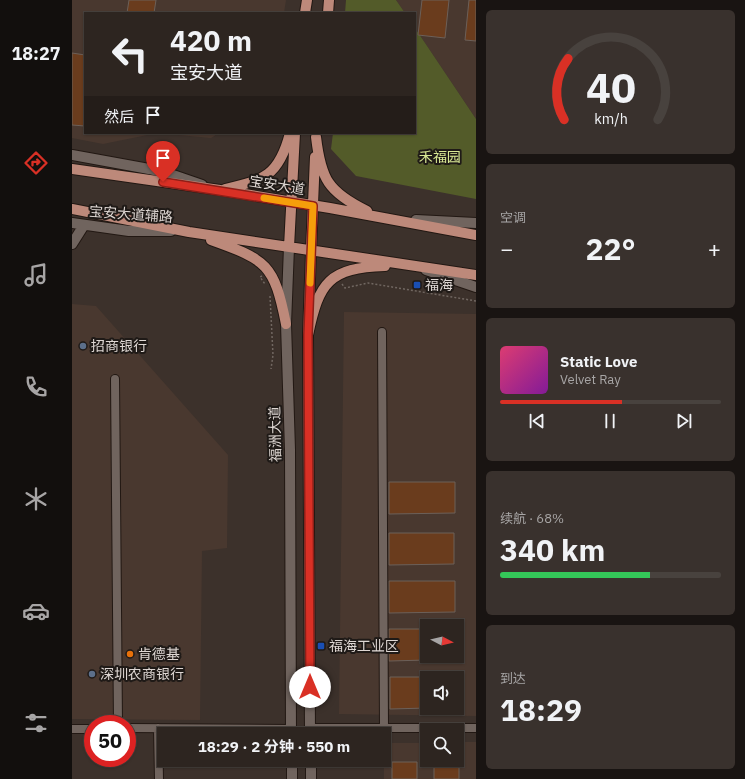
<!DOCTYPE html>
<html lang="zh">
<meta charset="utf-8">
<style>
:root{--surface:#2d2520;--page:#39312d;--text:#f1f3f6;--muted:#a7a5a5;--line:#48423e;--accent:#d93025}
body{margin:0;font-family:"IBM Plex Sans","Noto Sans SC",sans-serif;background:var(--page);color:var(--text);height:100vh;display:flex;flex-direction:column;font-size:15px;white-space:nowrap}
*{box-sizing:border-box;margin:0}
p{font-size:13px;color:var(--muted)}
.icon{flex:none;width:22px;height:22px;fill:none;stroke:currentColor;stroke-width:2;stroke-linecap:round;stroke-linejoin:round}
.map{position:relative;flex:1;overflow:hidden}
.side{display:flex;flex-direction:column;gap:10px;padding:10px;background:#191412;width:269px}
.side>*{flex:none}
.top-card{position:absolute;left:12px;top:12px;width:332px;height:122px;border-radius:0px;box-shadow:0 1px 3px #0004,0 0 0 1px var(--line);background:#2d2520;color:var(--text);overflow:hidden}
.needle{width:26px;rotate:97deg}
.buttons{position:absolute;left:348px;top:619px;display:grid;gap:8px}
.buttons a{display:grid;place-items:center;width:44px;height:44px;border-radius:0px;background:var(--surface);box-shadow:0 1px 3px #0004,0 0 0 1px var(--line);font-size:20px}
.speed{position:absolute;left:12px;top:715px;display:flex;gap:8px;font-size:20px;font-weight:700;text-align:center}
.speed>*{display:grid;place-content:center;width:52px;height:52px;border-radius:50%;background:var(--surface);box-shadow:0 1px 3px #0004,0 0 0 1px var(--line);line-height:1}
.speed .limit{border:6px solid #d22;background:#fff;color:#111}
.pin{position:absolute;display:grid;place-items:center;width:34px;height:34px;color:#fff;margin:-41px -17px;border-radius:50% 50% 50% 0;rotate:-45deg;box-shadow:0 0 4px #0007}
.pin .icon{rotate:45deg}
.me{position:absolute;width:44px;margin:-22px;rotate:0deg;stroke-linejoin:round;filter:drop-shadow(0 0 3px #0008)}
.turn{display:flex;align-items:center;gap:14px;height:84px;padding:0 20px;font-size:18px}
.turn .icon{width:52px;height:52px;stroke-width:2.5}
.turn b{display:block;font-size:28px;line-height:34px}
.then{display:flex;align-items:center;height:38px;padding:0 20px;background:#0003;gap:8px;font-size:15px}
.big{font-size:30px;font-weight:700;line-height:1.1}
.side .tile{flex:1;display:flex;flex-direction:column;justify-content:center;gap:6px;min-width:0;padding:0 14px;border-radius:6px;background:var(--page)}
.side .dial{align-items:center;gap:0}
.dial svg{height:104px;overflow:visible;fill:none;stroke:var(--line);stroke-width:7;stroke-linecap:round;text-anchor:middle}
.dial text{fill:var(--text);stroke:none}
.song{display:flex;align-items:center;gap:12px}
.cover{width:48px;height:48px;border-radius:6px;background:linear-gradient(135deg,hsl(340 70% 55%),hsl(290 70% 35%))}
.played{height:4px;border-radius:2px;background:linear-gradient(90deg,var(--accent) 55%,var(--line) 55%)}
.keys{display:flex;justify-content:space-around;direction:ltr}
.heat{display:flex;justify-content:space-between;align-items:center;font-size:22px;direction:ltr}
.charge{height:6px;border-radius:3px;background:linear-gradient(90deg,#34c759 68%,var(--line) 0)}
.trip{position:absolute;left:85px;top:727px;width:234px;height:40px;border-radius:0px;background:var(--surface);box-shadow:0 1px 3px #0004,0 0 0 1px var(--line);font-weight:700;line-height:40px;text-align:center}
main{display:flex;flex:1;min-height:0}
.menu{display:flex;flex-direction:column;width:72px;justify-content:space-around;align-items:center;background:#120f0d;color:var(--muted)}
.menu .icon{width:28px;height:28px}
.menu .selected{color:var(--accent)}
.menu b{font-size:18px;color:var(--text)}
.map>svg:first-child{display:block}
.built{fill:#49382f;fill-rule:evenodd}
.green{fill:#535b29}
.building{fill:#6a3c1d;stroke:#6c6059}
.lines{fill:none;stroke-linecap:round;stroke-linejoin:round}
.street-casing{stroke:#221813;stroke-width:10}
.secondary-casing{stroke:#221813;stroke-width:12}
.primary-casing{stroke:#221813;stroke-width:12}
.path{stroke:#716761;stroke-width:1.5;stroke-dasharray:2 2;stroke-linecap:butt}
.street{stroke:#70645e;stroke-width:8}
.secondary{stroke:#70645e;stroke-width:10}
.primary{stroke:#bd897a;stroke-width:10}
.route-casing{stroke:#8d1f18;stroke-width:10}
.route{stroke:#d93025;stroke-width:7}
.slow{stroke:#f59e0b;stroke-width:7}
.transit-dot{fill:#1a4fb4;stroke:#1f1a17;stroke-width:1.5}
.service-dot{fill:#5c6f8a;stroke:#1f1a17;stroke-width:1.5}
.food-dot{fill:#e8710a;stroke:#1f1a17;stroke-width:1.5}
.labels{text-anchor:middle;stroke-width:4;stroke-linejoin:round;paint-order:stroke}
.park-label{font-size:14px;fill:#d9e894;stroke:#1f1a17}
.street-label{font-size:14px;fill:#ded7d3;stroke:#1f1a17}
.poi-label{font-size:14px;fill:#ded7d3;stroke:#1f1a17;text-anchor:start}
</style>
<main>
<nav class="menu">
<b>18:27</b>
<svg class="icon selected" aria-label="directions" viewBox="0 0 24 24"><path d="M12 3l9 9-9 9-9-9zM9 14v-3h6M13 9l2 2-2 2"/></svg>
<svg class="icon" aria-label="music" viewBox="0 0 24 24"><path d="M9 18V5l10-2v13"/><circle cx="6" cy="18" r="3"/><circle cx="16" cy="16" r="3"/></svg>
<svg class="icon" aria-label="phone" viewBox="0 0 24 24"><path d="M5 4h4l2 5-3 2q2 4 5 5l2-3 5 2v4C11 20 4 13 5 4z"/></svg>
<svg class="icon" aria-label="climate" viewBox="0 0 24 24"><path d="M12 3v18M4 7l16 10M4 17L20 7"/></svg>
<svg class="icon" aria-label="car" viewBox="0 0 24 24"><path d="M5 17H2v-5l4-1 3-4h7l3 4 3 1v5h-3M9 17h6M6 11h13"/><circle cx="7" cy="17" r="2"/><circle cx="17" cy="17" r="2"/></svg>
<svg class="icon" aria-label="filters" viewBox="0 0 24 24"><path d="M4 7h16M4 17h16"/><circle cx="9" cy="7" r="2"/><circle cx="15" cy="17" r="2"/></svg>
</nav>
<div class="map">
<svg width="404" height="779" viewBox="0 0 404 779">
<rect width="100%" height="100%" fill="#3c312b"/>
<!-- built -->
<path class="built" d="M 0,0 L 214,0 L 212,13 L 13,13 L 13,133 L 147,133 L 139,138 L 85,133 L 31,144 L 0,138 Z
M 324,0 L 404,0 L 404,119 L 343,28 L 343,13 L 333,13 Z
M 0,304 L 24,306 L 156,455 L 155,548 L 130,551 L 128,720 L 0,719 Z
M 272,312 L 404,314 L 404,716 L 267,714 ZM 355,626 L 385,626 L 385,656 L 355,656 ZM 355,678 L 385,678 L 385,708 L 355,708 Z
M 385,742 L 404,742 L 404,779 L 312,779 L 312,743 L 355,743 L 355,760 L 385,760 Z"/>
<!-- green -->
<path class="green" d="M 274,0 L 324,0 L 333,13 L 273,13 Z
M 343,28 L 404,119 L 404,199 L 284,176 L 259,149 L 261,133 L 343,133 Z"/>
<!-- building -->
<path class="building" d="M 57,0 L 84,0 L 82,13 L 55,13 Z
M 350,0 L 377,0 L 373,38 L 346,35 Z
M 397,0 L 404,0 L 404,41 L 393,40 Z
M 0,53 L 13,55 L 13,126 L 0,125 Z
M 317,482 L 383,482 L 383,513 L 317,514 Z
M 317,533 L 382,533 L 382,564 L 317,565 Z
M 317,581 L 383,581 L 383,612 L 317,613 Z
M 317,629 L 355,629 L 355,660 L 317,661 Z
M 318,677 L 355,677 L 355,708 L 318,709 Z
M 362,760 L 387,760 L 387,779 L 362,779 Z
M 320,762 L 345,762 L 345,779 L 320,779 Z"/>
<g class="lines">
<!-- street casing -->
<g class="street-casing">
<path id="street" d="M 310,332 L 312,728
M 43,379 L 46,724
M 55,728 L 219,729
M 86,728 L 87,779
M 238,728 L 404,728
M 0,729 L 21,729"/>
</g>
<!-- secondary casing -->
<g class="secondary-casing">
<path id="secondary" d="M 0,155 L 77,169 L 98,174 L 130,185
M 344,220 L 404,223
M 0,223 L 57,231 L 99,231
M 0,244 L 12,225
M 217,247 L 214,324 L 218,450 L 219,734
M 354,270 L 404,287
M 238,734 L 236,335 L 239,251
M 220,760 L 220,779
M 239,760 L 239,779"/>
</g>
<!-- primary casing -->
<g class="primary-casing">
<path id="primary" d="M 233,13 L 235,0
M 256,13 L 257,0
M 244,137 C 249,179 256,192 295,211
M 0,169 L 148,190 L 258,208 L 404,235
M 153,189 C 192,180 207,176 218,133
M 0,209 L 117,232 L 404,275
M 139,240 C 195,260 202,264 214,324
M 217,247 L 223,133
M 239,251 L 243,157
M 236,335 C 247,282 257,268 313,266"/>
</g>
<!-- path -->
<path class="path" d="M 190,276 L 188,277 L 193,284
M 270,284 L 273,288 L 296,283 L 404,301
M 198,296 L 201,355 L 199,369"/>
<!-- street -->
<use href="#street" class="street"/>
<!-- secondary -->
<use href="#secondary" class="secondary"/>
<!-- primary -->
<use href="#primary" class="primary"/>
</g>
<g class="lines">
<!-- route casing -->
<g class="route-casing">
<path id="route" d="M 91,182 L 241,206 L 236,335 L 238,687"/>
</g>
<!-- route -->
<use href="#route" class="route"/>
<!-- slow -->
<path class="slow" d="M 192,198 L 241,206 L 238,283"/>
</g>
<!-- markers -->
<g class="transit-dot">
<rect x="341" y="281" width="8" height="8" rx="2"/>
<rect x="245" y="642" width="8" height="8" rx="2"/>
</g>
<g class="service-dot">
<circle cx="11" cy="346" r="4"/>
<circle cx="20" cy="674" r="4"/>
</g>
<circle class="food-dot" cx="58" cy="654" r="4"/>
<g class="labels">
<!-- park labels -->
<g class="park-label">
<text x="368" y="162">禾福园</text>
</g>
<!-- street labels -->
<g class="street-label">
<text transform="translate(205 185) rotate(9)" y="5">宝安大道</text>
<text transform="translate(59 214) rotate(4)" y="5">宝安大道辅路</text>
<text transform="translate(203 434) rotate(-91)" y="5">福洲大道</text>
</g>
<!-- poi labels -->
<g class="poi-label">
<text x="353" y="290">福海</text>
<text x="19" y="351">招商银行</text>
<text x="257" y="651">福海工业区</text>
<text x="66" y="659">肯德基</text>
<text x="28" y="679">深圳农商银行</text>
</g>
</g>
</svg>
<div class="buttons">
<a><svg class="needle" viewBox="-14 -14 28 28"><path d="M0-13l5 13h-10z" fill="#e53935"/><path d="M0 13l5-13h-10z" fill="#a7a5a5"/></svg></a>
<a><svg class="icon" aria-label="sound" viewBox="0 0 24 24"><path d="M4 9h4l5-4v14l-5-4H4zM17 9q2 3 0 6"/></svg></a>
<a><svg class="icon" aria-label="search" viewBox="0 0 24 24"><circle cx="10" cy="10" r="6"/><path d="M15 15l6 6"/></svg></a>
</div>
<div class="speed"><div class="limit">50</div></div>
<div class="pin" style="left:91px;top:182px;background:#d93025"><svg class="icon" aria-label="arrive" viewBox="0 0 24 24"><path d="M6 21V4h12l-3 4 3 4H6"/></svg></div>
<svg class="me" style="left:238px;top:687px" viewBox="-20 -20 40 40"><circle r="19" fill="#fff"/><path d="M0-13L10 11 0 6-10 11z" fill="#d93025"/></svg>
<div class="trip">18:29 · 2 分钟 · 550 m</div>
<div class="top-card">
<div class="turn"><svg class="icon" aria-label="left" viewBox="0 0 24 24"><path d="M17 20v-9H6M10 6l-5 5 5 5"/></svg><div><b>420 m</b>宝安大道</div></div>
<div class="then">然后<svg class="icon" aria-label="arrive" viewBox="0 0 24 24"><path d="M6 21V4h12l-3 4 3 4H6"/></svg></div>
</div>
</div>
<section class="side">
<div class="tile dial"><svg viewBox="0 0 100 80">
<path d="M14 69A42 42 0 1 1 86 69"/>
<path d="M14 69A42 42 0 0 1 17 22" stroke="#d93025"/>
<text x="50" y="56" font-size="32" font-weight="700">40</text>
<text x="50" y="72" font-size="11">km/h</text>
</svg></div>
<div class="tile"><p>空调</p>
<div class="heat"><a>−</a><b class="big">22°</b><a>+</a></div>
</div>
<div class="tile">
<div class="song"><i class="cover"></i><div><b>Static Love</b><p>Velvet Ray</p></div></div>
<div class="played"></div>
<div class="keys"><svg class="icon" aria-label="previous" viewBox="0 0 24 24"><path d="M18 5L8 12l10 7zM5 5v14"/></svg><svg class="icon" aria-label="pause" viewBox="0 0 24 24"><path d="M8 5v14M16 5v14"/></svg><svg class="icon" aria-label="next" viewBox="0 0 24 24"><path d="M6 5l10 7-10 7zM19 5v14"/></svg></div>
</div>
<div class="tile"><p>续航 · 68%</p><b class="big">340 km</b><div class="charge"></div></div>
<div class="tile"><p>到达</p><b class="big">18:29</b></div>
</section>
</main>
